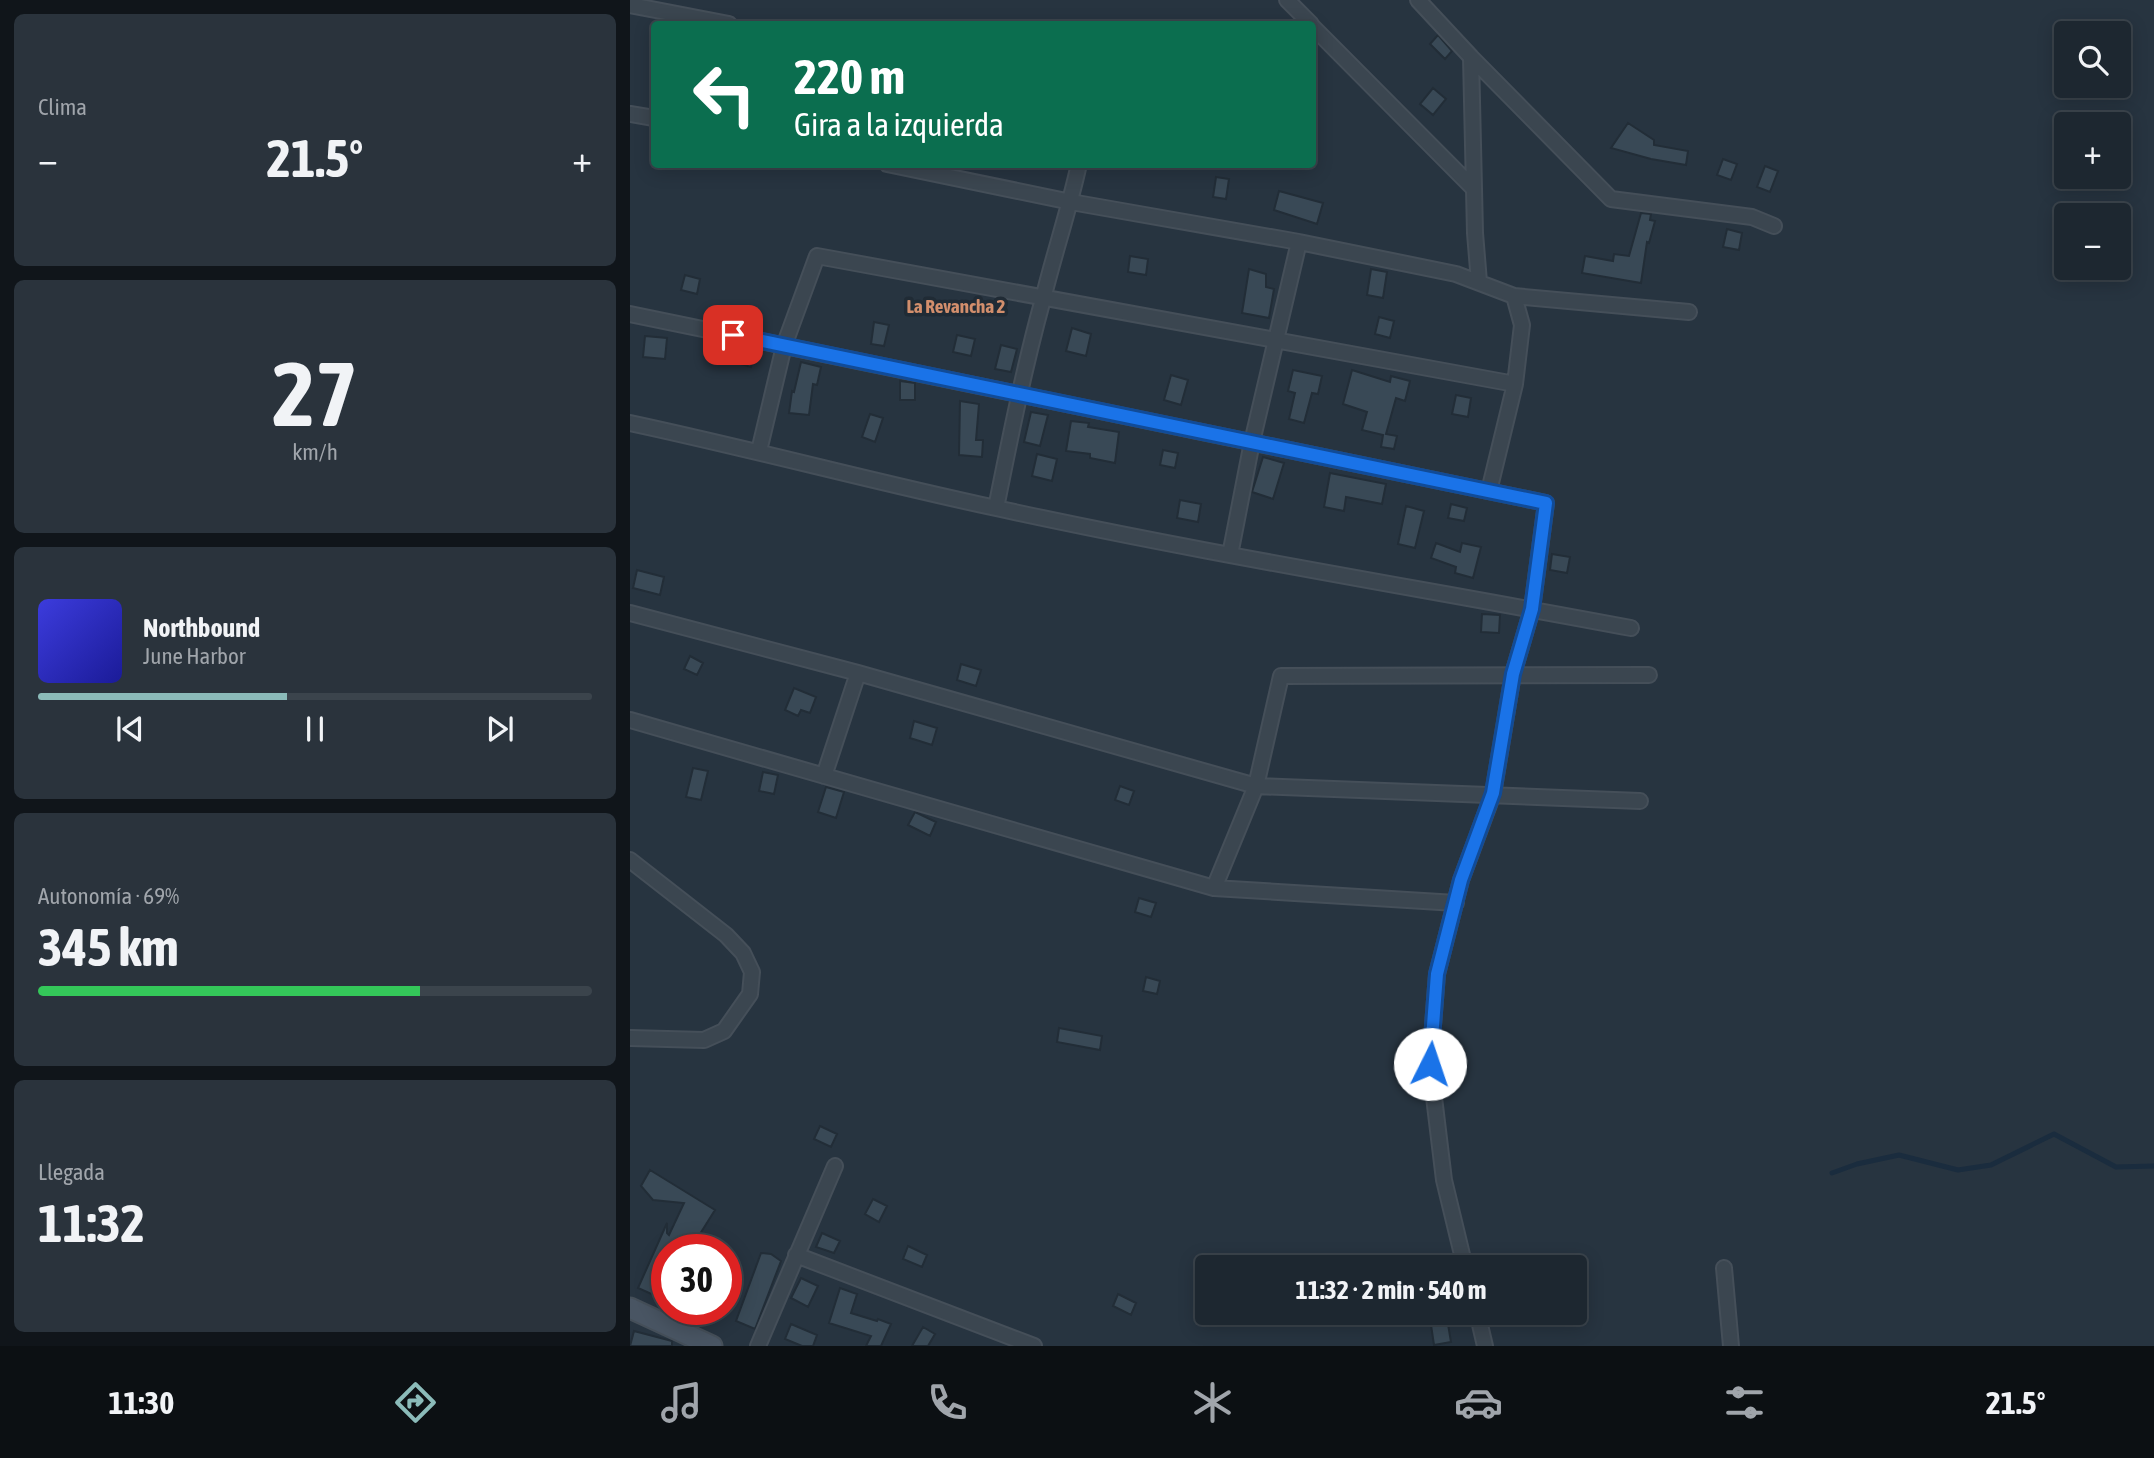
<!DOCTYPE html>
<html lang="es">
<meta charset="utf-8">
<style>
:root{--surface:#1d2730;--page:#2a333c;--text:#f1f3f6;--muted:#a0a5ab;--line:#3b444c;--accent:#8bbbb9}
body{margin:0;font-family:"Asap Condensed",sans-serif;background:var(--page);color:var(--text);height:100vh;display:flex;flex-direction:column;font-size:26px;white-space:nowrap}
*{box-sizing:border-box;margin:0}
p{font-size:23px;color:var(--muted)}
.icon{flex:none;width:38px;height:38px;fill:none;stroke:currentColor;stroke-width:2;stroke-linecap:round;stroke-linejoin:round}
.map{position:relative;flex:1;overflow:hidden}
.drawer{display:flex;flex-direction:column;gap:14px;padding:14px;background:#10151a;width:630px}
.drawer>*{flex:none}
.banner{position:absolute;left:21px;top:21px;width:665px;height:147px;border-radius:7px;box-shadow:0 4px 18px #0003,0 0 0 2px var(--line);background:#0b6e4f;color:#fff;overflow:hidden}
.buttons{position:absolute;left:1424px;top:21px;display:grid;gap:14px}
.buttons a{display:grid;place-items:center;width:77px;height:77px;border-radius:7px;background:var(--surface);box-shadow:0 4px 18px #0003,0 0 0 2px var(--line);font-size:35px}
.speed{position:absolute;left:21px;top:1234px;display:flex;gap:14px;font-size:35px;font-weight:700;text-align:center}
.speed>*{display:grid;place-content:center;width:91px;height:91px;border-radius:50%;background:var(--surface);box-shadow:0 4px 18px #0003,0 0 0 2px var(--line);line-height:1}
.speed .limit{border:10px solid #d22;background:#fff;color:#111}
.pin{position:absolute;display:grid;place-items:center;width:60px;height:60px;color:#fff;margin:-30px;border-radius:14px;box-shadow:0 4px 10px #0006}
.me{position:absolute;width:77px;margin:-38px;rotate:4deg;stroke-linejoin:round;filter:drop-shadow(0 0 5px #0008)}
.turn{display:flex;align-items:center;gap:24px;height:147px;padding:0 28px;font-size:32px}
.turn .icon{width:91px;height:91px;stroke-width:2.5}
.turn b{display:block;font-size:49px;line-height:60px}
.big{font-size:52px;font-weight:700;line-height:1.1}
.drawer .widget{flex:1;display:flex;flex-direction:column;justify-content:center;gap:10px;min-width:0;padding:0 24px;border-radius:10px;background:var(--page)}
.drawer .dial{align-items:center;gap:0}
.dial b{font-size:91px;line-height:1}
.song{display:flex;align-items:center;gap:21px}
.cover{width:84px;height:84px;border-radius:10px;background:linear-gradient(135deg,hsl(240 70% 55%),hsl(240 70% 35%))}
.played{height:7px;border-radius:4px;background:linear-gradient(90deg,var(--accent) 45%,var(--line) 45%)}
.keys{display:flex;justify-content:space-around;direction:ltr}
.heat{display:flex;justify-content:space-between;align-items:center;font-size:38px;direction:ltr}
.charge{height:10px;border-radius:5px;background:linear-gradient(90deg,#34c759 69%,var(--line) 0)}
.trip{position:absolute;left:565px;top:1255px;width:392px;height:70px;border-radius:7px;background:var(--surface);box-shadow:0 4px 18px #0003,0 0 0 2px var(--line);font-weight:700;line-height:70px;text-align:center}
.tabs{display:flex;height:112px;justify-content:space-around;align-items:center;background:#0c1013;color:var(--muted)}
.tabs .icon{width:49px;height:49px}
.tabs .active{color:var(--accent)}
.tabs b{font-size:32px;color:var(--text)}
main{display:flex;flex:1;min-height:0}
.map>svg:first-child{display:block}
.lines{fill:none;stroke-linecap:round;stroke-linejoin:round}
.stream{stroke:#1a2c3e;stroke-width:5}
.building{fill:#394956;stroke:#222d37;stroke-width:2}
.street-casing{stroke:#454f59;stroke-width:18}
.secondary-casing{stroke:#454f59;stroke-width:23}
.street{stroke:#3b4650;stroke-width:14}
.secondary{stroke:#495563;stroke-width:19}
.route-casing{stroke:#114b97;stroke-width:18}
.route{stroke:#1a73e8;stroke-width:12}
.labels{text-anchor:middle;stroke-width:7;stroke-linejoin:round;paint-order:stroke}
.neighbourhood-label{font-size:19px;font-weight:bold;fill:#d28e6c;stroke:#202b35}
</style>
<main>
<section class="drawer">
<div class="widget"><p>Clima</p>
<div class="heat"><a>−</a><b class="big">21.5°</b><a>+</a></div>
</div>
<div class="widget dial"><b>27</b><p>km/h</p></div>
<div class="widget">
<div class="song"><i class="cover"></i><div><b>Northbound</b><p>June Harbor</p></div></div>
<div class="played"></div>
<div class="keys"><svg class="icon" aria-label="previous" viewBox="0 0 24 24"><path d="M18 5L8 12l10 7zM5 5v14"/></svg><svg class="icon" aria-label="pause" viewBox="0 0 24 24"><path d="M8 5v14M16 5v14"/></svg><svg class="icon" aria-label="next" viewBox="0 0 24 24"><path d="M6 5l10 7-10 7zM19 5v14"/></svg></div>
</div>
<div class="widget"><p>Autonomía · 69%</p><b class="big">345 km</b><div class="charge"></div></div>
<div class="widget"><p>Llegada</p><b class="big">11:32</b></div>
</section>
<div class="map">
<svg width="1524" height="1346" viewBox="0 0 1524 1346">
<rect width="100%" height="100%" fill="#273440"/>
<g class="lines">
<!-- stream -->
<path class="stream" d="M 1202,1173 L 1227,1164 L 1269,1155 L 1328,1170 L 1361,1165 L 1424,1134 L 1486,1167 L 1524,1166"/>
</g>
<!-- building -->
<path class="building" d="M 808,35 L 822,51 L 815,59 L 800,44 Z
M 803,88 L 816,99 L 803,115 L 790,104 Z
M 998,123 L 1024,140 L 1024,145 L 1058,151 L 1056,165 L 1021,159 L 981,148 Z
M 1093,159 L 1107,164 L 1101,180 L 1087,175 Z
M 1135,166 L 1148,171 L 1140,192 L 1127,187 Z
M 586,177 L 599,179 L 596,199 L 583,197 Z
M 649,191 L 693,203 L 687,224 L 644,210 Z
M 1011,213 L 1021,214 L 1020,220 L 1025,221 L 1019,243 L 1017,242 L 1011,283 L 952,273 L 955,256 L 983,261 L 984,254 L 999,256 Z
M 1097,229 L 1112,233 L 1109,250 L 1093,247 Z
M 500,256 L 518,259 L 516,275 L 498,272 Z
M 619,269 L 636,274 L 636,287 L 644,289 L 639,318 L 612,313 Z
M 741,269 L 757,272 L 753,298 L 737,295 Z
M 55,275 L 70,279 L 67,294 L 51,290 Z
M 749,317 L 764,321 L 760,338 L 745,334 Z
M 244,322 L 259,325 L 254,346 L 241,344 Z
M 442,328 L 461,334 L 456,356 L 436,351 Z
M 327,335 L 345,339 L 341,356 L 323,352 Z
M 15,336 L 37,338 L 35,359 L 13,357 Z
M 103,345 L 126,350 L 121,367 L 98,360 Z
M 371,345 L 387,349 L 381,372 L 365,369 Z
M 171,362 L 191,367 L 187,385 L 183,384 L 179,415 L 159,413 L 162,391 L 164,392 Z
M 663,370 L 692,376 L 688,394 L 682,393 L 674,423 L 659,419 L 665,393 L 658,391 Z
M 722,370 L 760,382 L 761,376 L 780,381 L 775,401 L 766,398 L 756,434 L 767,436 L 764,449 L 751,447 L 753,435 L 732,430 L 737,412 L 713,404 Z
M 541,375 L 558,380 L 551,405 L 534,400 Z
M 270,381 L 285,383 L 285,400 L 270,400 Z
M 826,395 L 841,398 L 838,417 L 822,414 Z
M 330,401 L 349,404 L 346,440 L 353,440 L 352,457 L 329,455 Z
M 401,412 L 418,415 L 410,446 L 394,442 Z
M 240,414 L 253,418 L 245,442 L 232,437 Z
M 441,421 L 459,423 L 458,427 L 489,432 L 485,463 L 460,458 L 460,454 L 436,451 Z
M 533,450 L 548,453 L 545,468 L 530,465 Z
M 407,454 L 427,459 L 422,481 L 402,476 Z
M 633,457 L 654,463 L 643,499 L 622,492 Z
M 700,473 L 756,484 L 752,504 L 716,497 L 714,511 L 694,507 Z
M 550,500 L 571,504 L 568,522 L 547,518 Z
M 821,504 L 837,508 L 834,521 L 818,518 Z
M 776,506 L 794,511 L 785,548 L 768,544 Z
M 806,543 L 830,552 L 832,543 L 851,547 L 843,578 L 825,573 L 826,567 L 801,558 Z
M 922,554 L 940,557 L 937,573 L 920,570 Z
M 7,570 L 34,577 L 30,595 L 3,588 Z
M 852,614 L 870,615 L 869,633 L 851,632 Z
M 60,656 L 73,663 L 67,675 L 54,669 Z
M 331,664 L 351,670 L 346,686 L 327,680 Z
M 164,688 L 186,697 L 180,713 L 171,710 L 168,716 L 155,710 Z
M 284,721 L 307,728 L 302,745 L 280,738 Z
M 63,768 L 78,771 L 71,800 L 56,797 Z
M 133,772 L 148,775 L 144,794 L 129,791 Z
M 490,786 L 504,791 L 499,805 L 485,800 Z
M 196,787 L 214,792 L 206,818 L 188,812 Z
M 285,812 L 306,822 L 300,836 L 278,825 Z
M 509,898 L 526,903 L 521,917 L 505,912 Z
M 516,977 L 530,981 L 527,994 L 513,991 Z
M 429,1028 L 472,1036 L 470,1050 L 427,1042 Z
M 190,1126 L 207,1134 L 201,1147 L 184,1139 Z
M 20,1170 L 85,1210 L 63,1245 L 74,1250 L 37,1250 L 37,1301 L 8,1288 L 37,1223 L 37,1233 L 39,1235 L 54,1203 L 23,1200 L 11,1186 Z
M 243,1199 L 257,1206 L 249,1222 L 235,1214 Z
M 192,1233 L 210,1241 L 204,1253 L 186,1247 Z
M 278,1246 L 297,1255 L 292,1267 L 273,1259 Z
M 131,1253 L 141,1254 L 151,1261 L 125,1329 L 106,1321 Z
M 171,1278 L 188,1286 L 178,1307 L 161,1298 Z
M 210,1288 L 227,1294 L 221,1313 L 247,1321 L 248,1319 L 261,1324 L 251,1346 L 236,1346 L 241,1336 L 199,1323 Z
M 488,1294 L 506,1303 L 501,1315 L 483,1306 Z
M 799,1312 L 816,1312 L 821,1342 L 804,1345 Z
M 161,1324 L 187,1335 L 183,1346 L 172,1346 L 155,1339 Z
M 293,1327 L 305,1334 L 298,1346 L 282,1346 Z
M 4,1331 L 42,1341 L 42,1346 L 0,1346 Z"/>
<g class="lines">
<!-- street casing -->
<g class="street-casing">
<path id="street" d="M 657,0 L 681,24
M 788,0 L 841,57 L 845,233 L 849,282
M 0,5 L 99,24
M 682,26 L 844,189
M 841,57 L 981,199 L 1122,217 L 1144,226
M 0,114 L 24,118
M 257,164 L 441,202 L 669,242 L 826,274 L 884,296 L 1059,312
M 0,314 L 916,503 L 902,609 L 883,674 L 863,794 L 831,880 L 807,974 L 800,1064 L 814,1180 L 835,1267
M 0,423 C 122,449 244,482 366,508 C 576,554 789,588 1001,628
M 129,451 L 154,346 L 187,256 L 885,384
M 859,491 L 885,384 L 892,325 L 884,296
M 366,508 C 380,438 394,368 413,299 C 424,254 439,210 449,164
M 600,555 L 622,442 L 669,242
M 0,613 L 228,673 L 626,786 L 1010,801
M 0,720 L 584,888 L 826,903
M 194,776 L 228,673
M 0,860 L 96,935 L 113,953 L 122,972 L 120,994 L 94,1031 L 74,1040 L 0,1038
M 584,888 L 626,786 L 651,676 L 1019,675
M 166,1255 L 404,1346
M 1094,1268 L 1101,1346
M 847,1312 L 855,1346
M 128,1346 L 205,1166"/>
</g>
<!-- secondary casing -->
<g class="secondary-casing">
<path id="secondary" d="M 0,1308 L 82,1346"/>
</g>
<!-- street -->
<use href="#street" class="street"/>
<!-- secondary -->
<use href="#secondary" class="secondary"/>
</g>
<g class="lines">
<!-- route casing -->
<g class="route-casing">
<path id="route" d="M 103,335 L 916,503 L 902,609 L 883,674 L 863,793 L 831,880 L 807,974 L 800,1064"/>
</g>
<!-- route -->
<use href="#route" class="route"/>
</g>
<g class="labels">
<!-- neighbourhood labels -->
<g class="neighbourhood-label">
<text x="326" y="313">La Revancha 2</text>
</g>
</g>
</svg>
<div class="buttons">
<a><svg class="icon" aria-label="search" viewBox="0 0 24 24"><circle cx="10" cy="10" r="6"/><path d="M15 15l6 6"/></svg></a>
<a>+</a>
<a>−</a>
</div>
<div class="speed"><div class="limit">30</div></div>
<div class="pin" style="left:103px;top:335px;background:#d93025"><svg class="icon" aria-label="arrive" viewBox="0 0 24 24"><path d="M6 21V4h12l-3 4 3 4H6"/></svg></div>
<svg class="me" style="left:800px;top:1064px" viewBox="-20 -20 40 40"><circle r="19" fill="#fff"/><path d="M0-13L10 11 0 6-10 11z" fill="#1a73e8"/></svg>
<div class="trip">11:32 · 2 min · 540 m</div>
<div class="banner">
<div class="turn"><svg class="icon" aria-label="left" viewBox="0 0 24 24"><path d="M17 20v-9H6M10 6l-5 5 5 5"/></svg><div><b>220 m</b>Gira a la izquierda</div></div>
</div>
</div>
</main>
<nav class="tabs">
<b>11:30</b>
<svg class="icon active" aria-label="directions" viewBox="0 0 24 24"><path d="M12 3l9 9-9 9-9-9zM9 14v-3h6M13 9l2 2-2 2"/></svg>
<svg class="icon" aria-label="music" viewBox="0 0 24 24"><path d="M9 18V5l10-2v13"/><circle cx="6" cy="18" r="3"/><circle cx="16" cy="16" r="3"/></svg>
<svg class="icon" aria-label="phone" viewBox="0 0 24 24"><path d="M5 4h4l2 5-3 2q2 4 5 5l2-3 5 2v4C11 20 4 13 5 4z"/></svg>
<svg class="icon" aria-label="climate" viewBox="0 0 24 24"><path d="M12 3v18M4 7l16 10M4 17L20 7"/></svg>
<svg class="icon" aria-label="car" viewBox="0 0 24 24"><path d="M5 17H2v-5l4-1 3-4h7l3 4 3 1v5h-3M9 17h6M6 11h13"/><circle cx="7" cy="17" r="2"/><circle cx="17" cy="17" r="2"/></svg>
<svg class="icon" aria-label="filters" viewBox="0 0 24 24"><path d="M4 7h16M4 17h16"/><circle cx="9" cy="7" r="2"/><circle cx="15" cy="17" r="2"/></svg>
<b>21.5°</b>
</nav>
